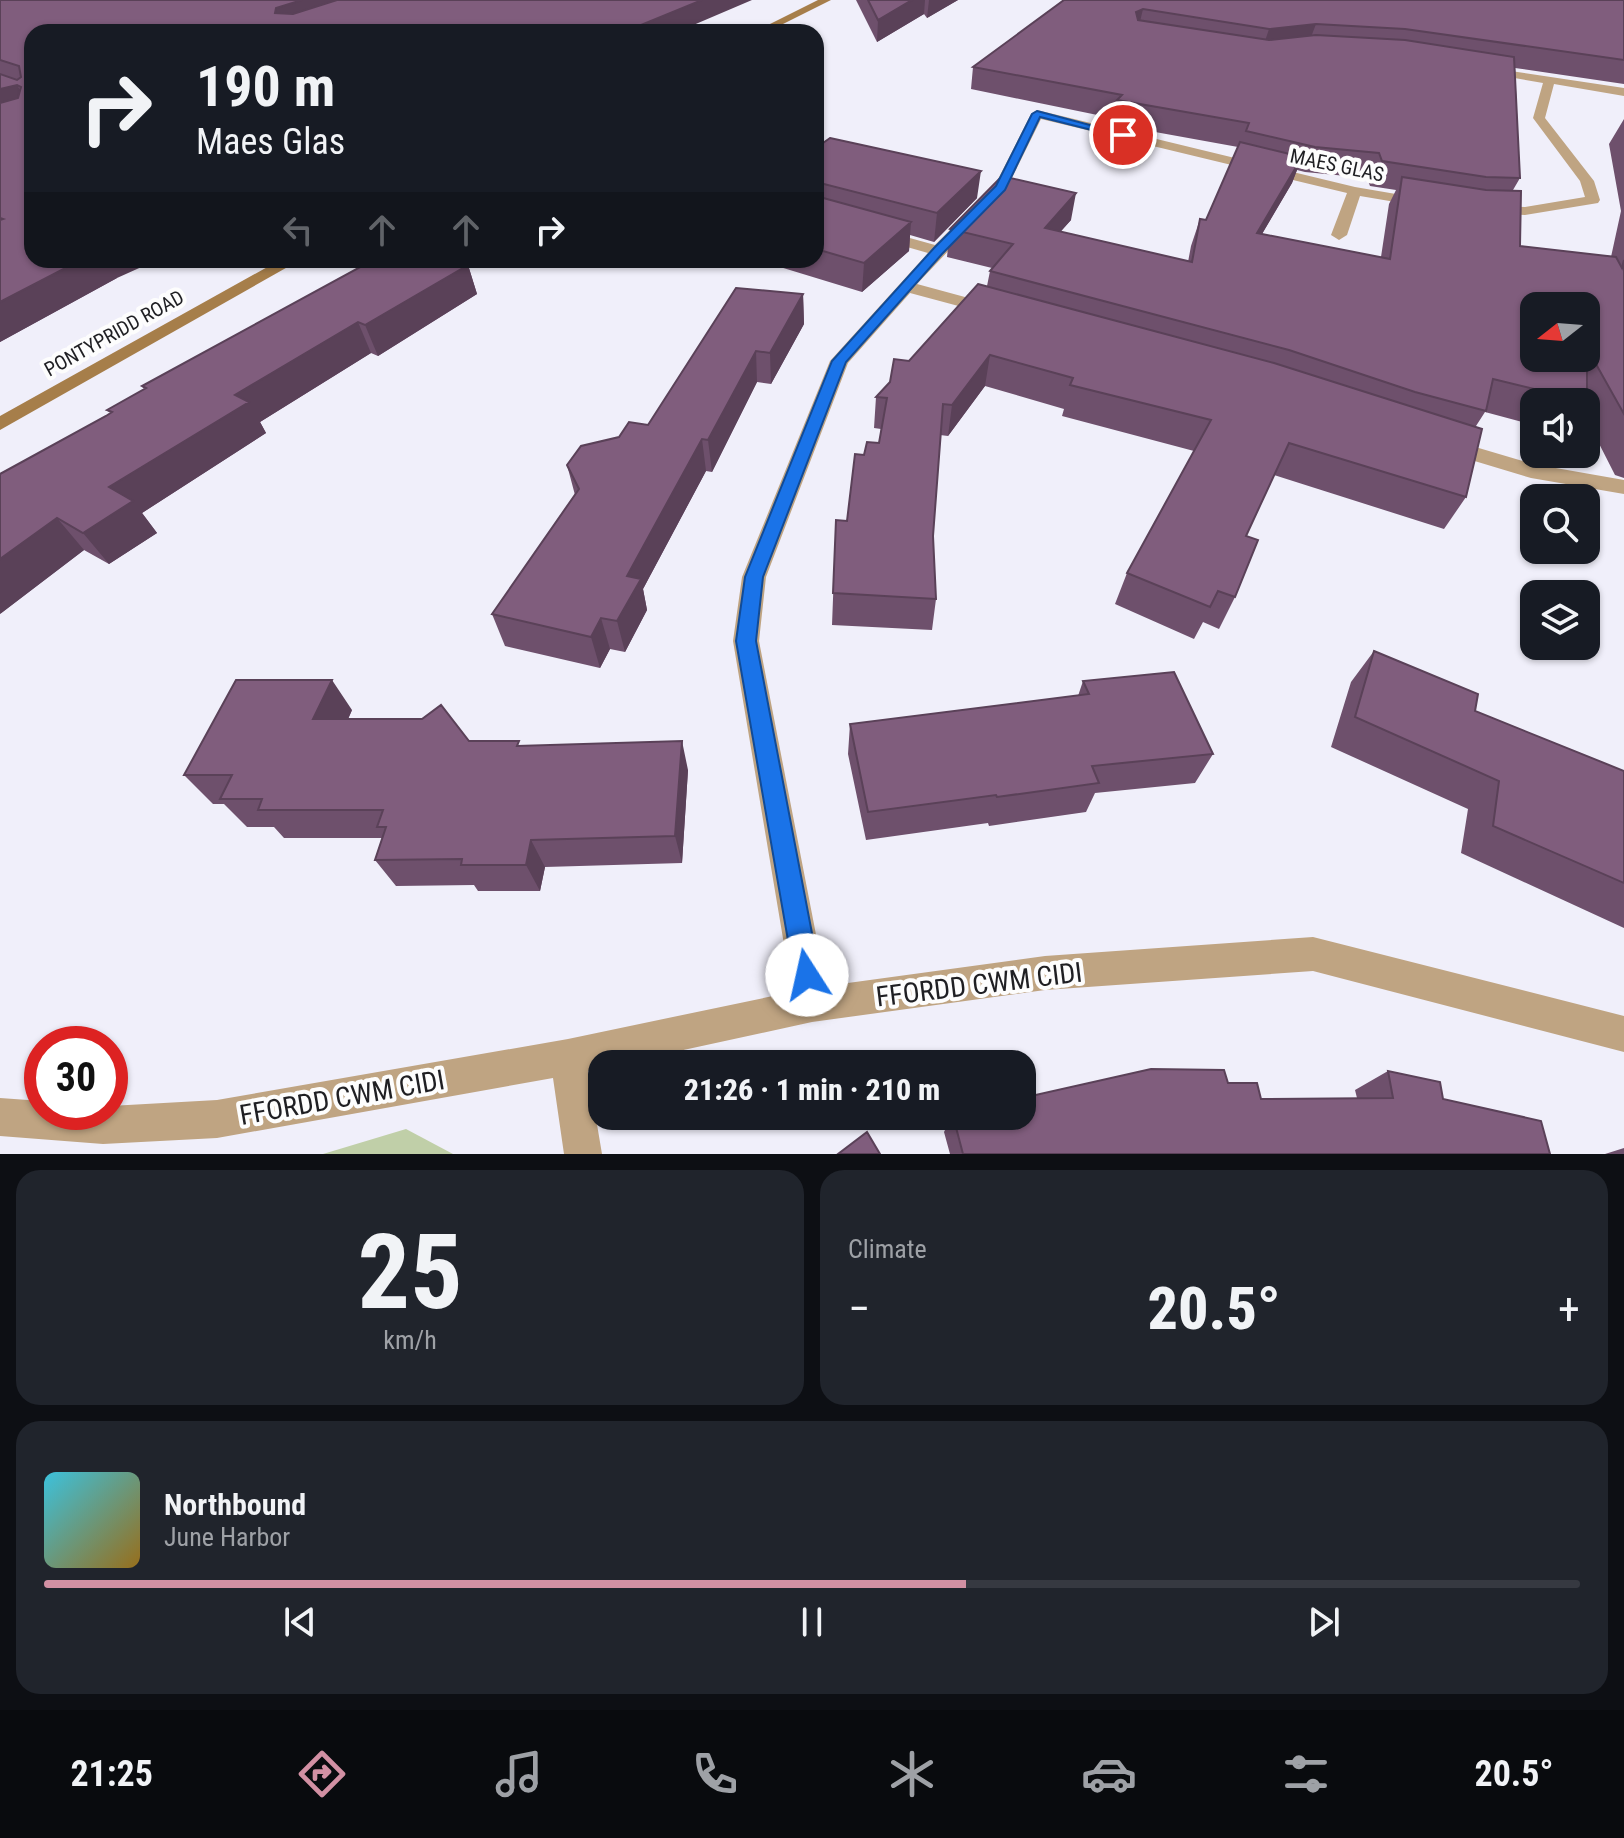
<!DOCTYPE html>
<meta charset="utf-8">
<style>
:root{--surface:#171b24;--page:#20242c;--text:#f1f3f6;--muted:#9ea1a6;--line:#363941;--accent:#d290a3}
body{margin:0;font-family:"Roboto Condensed",sans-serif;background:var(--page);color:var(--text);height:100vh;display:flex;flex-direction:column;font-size:30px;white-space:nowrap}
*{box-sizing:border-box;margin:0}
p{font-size:26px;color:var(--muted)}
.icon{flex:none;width:44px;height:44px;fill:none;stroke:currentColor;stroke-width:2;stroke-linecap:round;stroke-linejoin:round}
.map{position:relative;height:1154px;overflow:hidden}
.panel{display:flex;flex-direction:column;gap:16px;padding:16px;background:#0d0f14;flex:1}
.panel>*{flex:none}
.hud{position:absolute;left:24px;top:24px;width:800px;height:244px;border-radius:24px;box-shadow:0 2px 6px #0004;background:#171b24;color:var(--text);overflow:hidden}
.needle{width:52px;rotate:253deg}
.tools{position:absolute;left:1520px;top:292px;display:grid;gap:16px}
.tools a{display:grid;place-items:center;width:80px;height:80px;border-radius:16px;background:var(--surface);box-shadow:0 2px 6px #0004;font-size:40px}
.speed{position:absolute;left:24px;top:1026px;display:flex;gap:16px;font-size:40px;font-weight:700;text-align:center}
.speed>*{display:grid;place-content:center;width:104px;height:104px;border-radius:50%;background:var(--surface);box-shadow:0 2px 6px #0004;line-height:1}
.speed .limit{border:12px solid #d22;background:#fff;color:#111}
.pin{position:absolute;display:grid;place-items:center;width:68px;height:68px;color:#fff;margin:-34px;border:4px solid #fff;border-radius:50%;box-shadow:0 2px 8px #0007}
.me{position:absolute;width:88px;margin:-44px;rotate:350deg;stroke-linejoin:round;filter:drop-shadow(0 0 6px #0008)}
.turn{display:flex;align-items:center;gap:28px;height:168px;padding:0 40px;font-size:36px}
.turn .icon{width:104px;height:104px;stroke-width:2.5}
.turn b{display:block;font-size:56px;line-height:68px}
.lanes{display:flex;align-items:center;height:76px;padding:0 40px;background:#0003;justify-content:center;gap:40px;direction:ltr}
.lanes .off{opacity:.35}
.big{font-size:60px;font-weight:800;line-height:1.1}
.panel .card{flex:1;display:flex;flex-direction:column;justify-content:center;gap:12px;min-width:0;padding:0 28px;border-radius:24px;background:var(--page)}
.panel .dial{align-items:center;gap:0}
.dial b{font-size:104px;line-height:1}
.song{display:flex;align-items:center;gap:24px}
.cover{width:96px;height:96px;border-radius:12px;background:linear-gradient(135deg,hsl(190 70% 55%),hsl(40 70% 35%))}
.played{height:8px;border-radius:4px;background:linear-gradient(90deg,var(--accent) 60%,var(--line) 60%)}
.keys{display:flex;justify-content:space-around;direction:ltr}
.heat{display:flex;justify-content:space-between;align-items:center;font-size:44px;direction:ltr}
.panel .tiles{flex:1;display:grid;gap:16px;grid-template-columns:1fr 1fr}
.card:last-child{grid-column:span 2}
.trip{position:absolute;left:588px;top:1050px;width:448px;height:80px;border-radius:24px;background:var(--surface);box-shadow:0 2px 6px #0004;font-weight:800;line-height:80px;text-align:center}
.tab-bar{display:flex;height:128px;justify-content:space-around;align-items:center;background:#090b0e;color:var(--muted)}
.tab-bar .icon{width:56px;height:56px}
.tab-bar .current{color:var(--accent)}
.tab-bar b{font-size:36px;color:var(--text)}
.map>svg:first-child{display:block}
.green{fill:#c0cfa8}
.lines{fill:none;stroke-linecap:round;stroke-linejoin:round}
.minor{fill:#bfa482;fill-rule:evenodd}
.secondary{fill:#a67e4a;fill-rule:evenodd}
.wall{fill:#6e506c;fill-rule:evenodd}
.shaded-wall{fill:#5a4158}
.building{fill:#805d7d;stroke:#5a4158;stroke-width:2;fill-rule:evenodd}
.route{fill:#1a73e8;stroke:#114b97;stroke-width:2}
.labels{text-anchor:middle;stroke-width:8;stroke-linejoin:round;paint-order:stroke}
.far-street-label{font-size:20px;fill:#1f1f23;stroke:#fdfdfd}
.near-street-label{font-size:28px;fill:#1f1f23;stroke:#fdfdfd}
</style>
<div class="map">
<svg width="1624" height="1154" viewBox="0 0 1624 1154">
<rect width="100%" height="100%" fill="#f0effa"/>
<!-- green -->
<path class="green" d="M 406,1129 L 453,1154 L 323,1154 Z"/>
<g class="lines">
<!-- minor -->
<path class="minor" d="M 1484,67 L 1624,88 L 1624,96 L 1554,84 L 1545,118 L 1594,181 L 1600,200 L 1598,203 L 1525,215 L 1485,213 L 1483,210 L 1490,206 L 1525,207 L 1585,197 L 1580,181 L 1533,118 L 1543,83 L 1480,72 L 1480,68 Z
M 1037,110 L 1355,187 L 1425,199 L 1432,203 L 1425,207 L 1360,196 L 1347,235 L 1339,240 L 1331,235 L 1347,193 L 1041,119 L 1006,190 L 917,284 L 998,306 L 1001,310 L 998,314 L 992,315 L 910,293 L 848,363 L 766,577 L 759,641 L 826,986 L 1045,956 L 1313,937 L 1624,1016 L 1624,1052 L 1313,971 L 1045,990 L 812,1022 L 619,1064 L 602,1064 L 602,1068 L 588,1071 L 602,1154 L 564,1154 L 553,1078 L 217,1138 L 103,1144 L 0,1136 L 0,1098 L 42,1101 L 42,1112 L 110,1112 L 110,1106 L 217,1100 L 568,1039 L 792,992 L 733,641 L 742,577 L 830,361 L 928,253 L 816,221 L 816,212 L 935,245 L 995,185 L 1031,114 Z
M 1445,438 L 1533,464 L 1624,480 L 1624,494 L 1531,478 L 1438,450 L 1435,445 L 1438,440 Z"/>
<!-- secondary -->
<path class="secondary" d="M 818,0 L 831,0 L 767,32 L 754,32 Z
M 280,260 L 300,260 L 0,430 L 0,416 Z"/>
</g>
<!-- wall -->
<path class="wall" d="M 0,0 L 32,32 L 117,278 L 0,342 Z
M 856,0 L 958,0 L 927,18 L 924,14 L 877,42 Z
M 1064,0 L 1624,0 L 1624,84 L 1515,68 L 1520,178 L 1513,190 L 1520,246 L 1611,257 L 1621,211 L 1609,144 L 1624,119 L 1624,478 L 1615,475 L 1586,418 L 1586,402 L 1534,402 L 1534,425 L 1485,412 L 1476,426 L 1466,497 L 1444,529 L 1274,475 L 1246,536 L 1235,597 L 1219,629 L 1203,622 L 1194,639 L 1115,604 L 1127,573 L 1194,451 L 1062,416 L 1064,409 L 985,386 L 948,436 L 940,435 L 933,536 L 936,599 L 932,630 L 832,625 L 836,520 L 847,521 L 864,455 L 879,443 L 881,429 L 874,428 L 876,397 L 909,361 L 987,286 L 990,271 L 992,268 L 947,257 L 950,229 L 1071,220 L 1060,232 L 1188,262 L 1191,246 L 1200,219 L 1206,220 L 1238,147 L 1111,124 L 1112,118 L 971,89 L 973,67 ZM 1297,170 L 1305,172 L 1367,178 L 1370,186 L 1396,190 L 1389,204 L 1381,257 L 1262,234 L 1292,183 Z
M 816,148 L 977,198 L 934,242 L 910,235 L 909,251 L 862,292 L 757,260 L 816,260 Z
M 468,265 L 477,294 L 378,356 L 371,353 L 260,422 L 266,433 L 142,513 L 157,533 L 109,564 L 84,550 L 0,614 L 110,413 L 107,410 L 144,390 L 142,386 Z
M 803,294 L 804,324 L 771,384 L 757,382 L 712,472 L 706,471 L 643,589 L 647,610 L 625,652 L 610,649 L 600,668 L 505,646 L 492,614 L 575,495 L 567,465 L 619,437 L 648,425 Z
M 1374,651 L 1475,711 L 1624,771 L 1624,928 L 1461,853 L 1468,809 L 1331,747 L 1351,682 Z
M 1083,681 L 1213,754 L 1195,783 L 1095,793 L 1086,812 L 989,826 L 988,823 L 866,840 L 848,754 L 850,724 L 1078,696 Z
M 352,710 L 348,719 L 469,741 L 521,746 L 688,770 L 682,863 L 545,867 L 540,891 L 478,891 L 474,885 L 396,886 L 375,860 L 382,838 L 284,838 L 274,827 L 247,827 L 224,804 L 213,804 L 184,775 Z
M 1388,1071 L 1550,1154 L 950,1154 L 944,1132 L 952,1116 L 1022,1116 L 1228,1083 L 1261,1099 L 1357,1098 L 1355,1090 Z
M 1624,1148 L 1624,1154 L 1605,1154 Z"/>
<!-- shaded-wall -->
<path class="shaded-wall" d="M 302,0 L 371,0 L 284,29 L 275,13 L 276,8 Z
M 702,0 L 752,0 L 677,32 L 624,32 Z
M 912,0 L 925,0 L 924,14 L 877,42 L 878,20 Z
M 929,0 L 958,0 L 927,18 Z
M 1143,9 L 1138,30 L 1136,12 Z
M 1316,24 L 1308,45 L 1262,50 L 1269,29 Z
M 17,85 L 31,108 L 0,117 L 0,89 Z
M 1302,157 L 1292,183 L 1246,261 L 1257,233 Z
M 981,171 L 977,198 L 934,242 L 937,213 Z
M 1076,193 L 1071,220 L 1039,256 L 1045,228 Z
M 911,222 L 909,251 L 862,292 L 864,263 Z
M 81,260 L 157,260 L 117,278 L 0,342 L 0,302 Z
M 468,265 L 477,294 L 378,356 L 365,325 Z
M 803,294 L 804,324 L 771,384 L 770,353 Z
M 358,322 L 371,353 L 260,422 L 266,433 L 142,513 L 157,533 L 109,564 L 83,533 L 109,487 L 235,395 Z
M 756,351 L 757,382 L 712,472 L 708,440 Z
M 990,355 L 985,386 L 948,436 L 952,405 Z
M 702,439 L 706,471 L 643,589 L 647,610 L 625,652 L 617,621 L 627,576 Z
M 57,518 L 84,550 L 0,614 L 0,559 Z
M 601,618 L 610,649 L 600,668 L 591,637 Z
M 332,680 L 352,710 L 335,749 L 313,719 Z
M 682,741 L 688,770 L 682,863 L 675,836 Z
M 531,840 L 545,867 L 540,891 L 526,865 Z"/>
<!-- building -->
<path class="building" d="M 0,0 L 302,0 L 276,8 L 275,13 L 293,14 L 337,0 L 702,0 L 624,32 L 32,32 L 32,260 L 81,260 L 0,302 L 0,220 L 3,219 L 0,218 L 0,103 L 18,98 L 21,87 L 17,85 L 0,89 L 0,74 L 17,80 L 21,77 L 19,66 L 0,60 Z
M 868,0 L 912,0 L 878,20 Z
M 1064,0 L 1624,0 L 1624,60 L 1405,29 L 1316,24 L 1269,29 L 1143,9 L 1136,12 L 1138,20 L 1269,40 L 1316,35 L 1405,40 L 1514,57 L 1520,178 L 1486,177 L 1382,161 L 1379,153 L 1315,147 L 1246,131 L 1249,123 L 1117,100 L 1122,95 L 973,67 Z
M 830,138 L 981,171 L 937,213 L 816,182 L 816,148 Z
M 1240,142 L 1302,157 L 1257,233 L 1390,259 L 1402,177 L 1486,190 L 1521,191 L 1520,246 L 1616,257 L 1622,268 L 1624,260 L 1624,414 L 1587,348 L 1587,402 L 1493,379 L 1486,411 L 1415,392 L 1289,350 L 990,271 L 1013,244 L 950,229 L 1002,176 L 1076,193 L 1045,228 L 1192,262 L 1200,219 L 1206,220 ZM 1534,306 L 1586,306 L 1586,358 L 1534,358 Z
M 816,196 L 911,222 L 864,263 L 816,249 Z
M 373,260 L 415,260 L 468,265 L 365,325 L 358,322 L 235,395 L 249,402 L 109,487 L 133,501 L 83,533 L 57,518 L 0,559 L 0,474 L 106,416 L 112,412 L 107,410 L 146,388 L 142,386 Z
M 978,284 L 1274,363 L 1482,429 L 1466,497 L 1289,443 L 1246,536 L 1258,540 L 1235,597 L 1218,591 L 1210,607 L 1127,573 L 1211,420 L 1070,385 L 1073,378 L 990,355 L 952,405 L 943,404 L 933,536 L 936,599 L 833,593 L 836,520 L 847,521 L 855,454 L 864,455 L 867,442 L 879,443 L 887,398 L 876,397 L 890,382 L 894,359 L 909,361 Z
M 736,288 L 803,294 L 770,353 L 756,351 L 708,440 L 702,439 L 627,576 L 641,579 L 617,621 L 601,618 L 591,637 L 492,614 L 579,489 L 567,465 L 581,446 L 619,437 L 629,422 L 648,425 Z
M 1374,651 L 1478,694 L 1475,711 L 1624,771 L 1624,883 L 1493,826 L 1499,781 L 1355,717 Z
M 1174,672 L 1213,754 L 1092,766 L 1099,783 L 997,797 L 996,795 L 868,812 L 850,724 L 1089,694 L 1083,681 Z
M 236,680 L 332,680 L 313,719 L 422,719 L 441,705 L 469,741 L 519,741 L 517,746 L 682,741 L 675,836 L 531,840 L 526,865 L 461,865 L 462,859 L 375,860 L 386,827 L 377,827 L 383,810 L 258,810 L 262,799 L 220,799 L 232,775 L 184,775 Z
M 1151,1069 L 1224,1070 L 1228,1083 L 1257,1083 L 1261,1099 L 1393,1098 L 1388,1071 L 1440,1082 L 1443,1099 L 1541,1121 L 1550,1154 L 963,1154 L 953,1116 L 1022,1116 L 1022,1098 Z
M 867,1132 L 880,1154 L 838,1154 Z"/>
<!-- route -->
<path class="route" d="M 1037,111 L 1128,135 L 1123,138 L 1040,117 L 1005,190 L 942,254 L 846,362 L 763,577 L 756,641 L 820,975 L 816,984 L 807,988 L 798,984 L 794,975 L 736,641 L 745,577 L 832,361 L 934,248 L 996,186 L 1032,114 Z"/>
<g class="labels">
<!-- far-street labels -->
<g class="far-street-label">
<text transform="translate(1337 165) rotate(12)" y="7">MAES GLAS</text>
<text transform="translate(114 333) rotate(-29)" y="7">PONTYPRIDD ROAD</text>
</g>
<!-- near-street labels -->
<g class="near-street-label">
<text transform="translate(979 984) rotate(-7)" y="10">FFORDD CWM CIDI</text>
<text transform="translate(342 1097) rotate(-10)" y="10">FFORDD CWM CIDI</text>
</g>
</g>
</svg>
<div class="tools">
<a><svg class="needle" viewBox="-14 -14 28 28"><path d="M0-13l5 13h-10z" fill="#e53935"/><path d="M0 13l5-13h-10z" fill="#9ea1a6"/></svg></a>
<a><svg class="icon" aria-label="sound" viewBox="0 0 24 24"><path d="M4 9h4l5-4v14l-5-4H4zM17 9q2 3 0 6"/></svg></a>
<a><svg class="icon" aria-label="search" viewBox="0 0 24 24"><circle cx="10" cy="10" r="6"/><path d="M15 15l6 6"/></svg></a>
<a><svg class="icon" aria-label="layers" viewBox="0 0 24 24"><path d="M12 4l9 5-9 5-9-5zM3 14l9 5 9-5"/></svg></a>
</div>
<div class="speed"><div class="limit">30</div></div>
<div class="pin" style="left:1123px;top:135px;background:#d93025"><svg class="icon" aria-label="arrive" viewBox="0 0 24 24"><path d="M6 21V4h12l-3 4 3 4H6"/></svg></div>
<svg class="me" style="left:807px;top:975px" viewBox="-20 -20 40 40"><circle r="19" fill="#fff"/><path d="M0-13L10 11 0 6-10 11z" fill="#1a73e8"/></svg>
<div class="trip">21:26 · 1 min · 210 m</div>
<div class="hud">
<div class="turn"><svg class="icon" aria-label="right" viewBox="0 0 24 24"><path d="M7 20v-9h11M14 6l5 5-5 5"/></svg><div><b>190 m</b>Maes Glas</div></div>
<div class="lanes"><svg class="icon off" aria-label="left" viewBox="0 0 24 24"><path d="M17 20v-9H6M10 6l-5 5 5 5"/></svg><svg class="icon off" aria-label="ahead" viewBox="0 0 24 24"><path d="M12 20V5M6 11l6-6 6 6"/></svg><svg class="icon off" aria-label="ahead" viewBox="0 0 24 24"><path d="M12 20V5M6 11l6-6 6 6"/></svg><svg class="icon" aria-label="right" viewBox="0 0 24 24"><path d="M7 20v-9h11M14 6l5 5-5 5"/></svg></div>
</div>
</div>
<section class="panel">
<div class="tiles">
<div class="card dial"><b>25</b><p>km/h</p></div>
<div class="card"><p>Climate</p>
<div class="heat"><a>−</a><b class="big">20.5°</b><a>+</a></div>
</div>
<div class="card">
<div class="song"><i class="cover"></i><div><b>Northbound</b><p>June Harbor</p></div></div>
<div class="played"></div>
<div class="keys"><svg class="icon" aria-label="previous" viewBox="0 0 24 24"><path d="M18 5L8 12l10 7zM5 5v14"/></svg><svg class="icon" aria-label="pause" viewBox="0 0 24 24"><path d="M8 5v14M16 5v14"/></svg><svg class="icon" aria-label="next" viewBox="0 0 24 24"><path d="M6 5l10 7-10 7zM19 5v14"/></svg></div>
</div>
</div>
</section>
<nav class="tab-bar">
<b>21:25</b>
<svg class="icon current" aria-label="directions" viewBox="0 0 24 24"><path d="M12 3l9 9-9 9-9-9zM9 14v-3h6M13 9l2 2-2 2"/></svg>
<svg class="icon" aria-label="music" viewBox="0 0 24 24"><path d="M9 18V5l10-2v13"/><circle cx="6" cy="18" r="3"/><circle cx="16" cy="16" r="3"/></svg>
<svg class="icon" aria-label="phone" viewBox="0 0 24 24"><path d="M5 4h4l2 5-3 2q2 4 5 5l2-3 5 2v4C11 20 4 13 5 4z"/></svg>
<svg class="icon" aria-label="climate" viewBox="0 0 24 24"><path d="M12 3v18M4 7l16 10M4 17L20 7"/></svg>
<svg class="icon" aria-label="car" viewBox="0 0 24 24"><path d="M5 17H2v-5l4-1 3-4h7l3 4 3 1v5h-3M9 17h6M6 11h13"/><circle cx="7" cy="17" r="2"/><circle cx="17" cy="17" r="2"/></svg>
<svg class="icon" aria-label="filters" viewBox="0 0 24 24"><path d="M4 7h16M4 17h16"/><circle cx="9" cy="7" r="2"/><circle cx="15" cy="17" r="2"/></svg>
<b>20.5°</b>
</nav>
